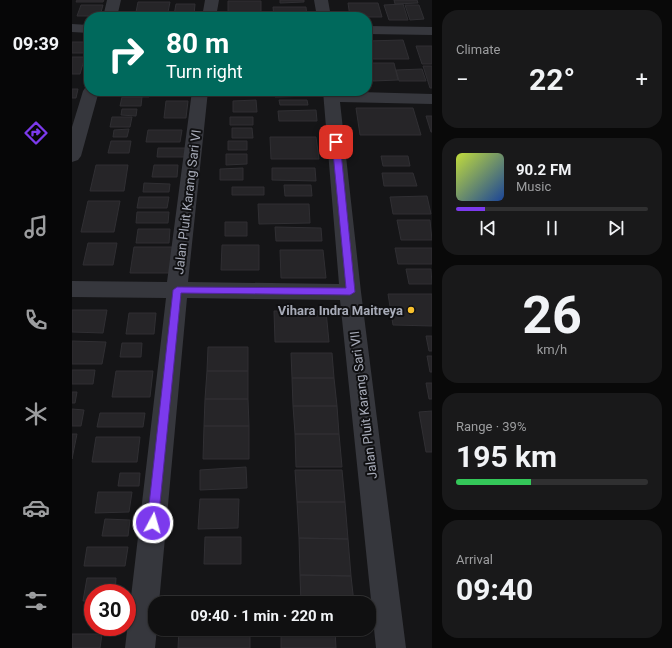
<!DOCTYPE html>
<meta charset="utf-8">
<style>
:root{--surface:#101011;--page:#19191a;--text:#f1f3f6;--muted:#9c9d9f;--line:#303031;--accent:#7c3aed}
body{margin:0;font-family:Roboto,sans-serif;background:var(--page);color:var(--text);height:100vh;display:flex;flex-direction:column;font-size:15px;white-space:nowrap}
*{box-sizing:border-box;margin:0}
p{font-size:13px;color:var(--muted)}
.icon{flex:none;width:22px;height:22px;fill:none;stroke:currentColor;stroke-width:2;stroke-linecap:round;stroke-linejoin:round}
.map{position:relative;flex:1;overflow:hidden}
.panel{display:flex;flex-direction:column;gap:10px;padding:10px;background:#090909;width:240px}
.panel>*{flex:none}
.banner{position:absolute;left:12px;top:12px;width:288px;height:84px;border-radius:16px;box-shadow:0 1px 3px #0004,0 0 0 1px var(--line);background:#00695c;color:#fff;overflow:hidden}
.speed{position:absolute;left:12px;top:584px;display:flex;gap:8px;font-size:20px;font-weight:700;text-align:center}
.speed>*{display:grid;place-content:center;width:52px;height:52px;border-radius:50%;background:var(--surface);box-shadow:0 1px 3px #0004,0 0 0 1px var(--line);line-height:1}
.speed .limit{border:6px solid #d22;background:#fff;color:#111}
.pin{position:absolute;display:grid;place-items:center;width:34px;height:34px;color:#fff;margin:-17px;border-radius:8px;box-shadow:0 2px 6px #0006}
.me{position:absolute;width:44px;margin:-22px;rotate:6deg;stroke-linejoin:round;filter:drop-shadow(0 0 3px #0008)}
.turn{display:flex;align-items:center;gap:14px;height:84px;padding:0 16px;font-size:18px}
.turn .icon{width:52px;height:52px;stroke-width:2.5}
.turn b{display:block;font-size:28px;line-height:34px}
.big{font-size:30px;font-weight:700;line-height:1.1}
.panel .tile{flex:1;display:flex;flex-direction:column;justify-content:center;gap:6px;min-width:0;padding:0 14px;border-radius:16px;background:var(--page)}
.panel .dial{align-items:center;gap:0}
.dial b{font-size:52px;line-height:1}
.song{display:flex;align-items:center;gap:12px}
.cover{width:48px;height:48px;border-radius:6px;background:linear-gradient(135deg,hsl(70 70% 55%),hsl(220 70% 35%))}
.played{height:4px;border-radius:2px;background:linear-gradient(90deg,var(--accent) 15%,var(--line) 15%)}
.keys{display:flex;justify-content:space-around;direction:ltr}
.heat{display:flex;justify-content:space-between;align-items:center;font-size:22px;direction:ltr}
.charge{height:6px;border-radius:3px;background:linear-gradient(90deg,#34c759 39%,var(--line) 0)}
.trip{position:absolute;left:76px;top:596px;width:228px;height:40px;border-radius:16px;background:var(--surface);box-shadow:0 1px 3px #0004,0 0 0 1px var(--line);font-weight:700;line-height:40px;text-align:center}
main{display:flex;flex:1;min-height:0}
.dock{display:flex;flex-direction:column;width:72px;justify-content:space-around;align-items:center;background:#060607;color:var(--muted)}
.dock .icon{width:28px;height:28px}
.dock .active{color:var(--accent)}
.dock b{font-size:18px;color:var(--text)}
.map>svg:first-child{display:block}
.building{fill:#262528;stroke:#302f33}
.lines{fill:none;stroke-linecap:round;stroke-linejoin:round}
.minor{fill:#36373d;fill-rule:evenodd}
.route{fill:#7c3aed;stroke:#51269a}
.poi-dot{fill:#f8c02d;stroke:#101012;stroke-width:1.5}
.labels{text-anchor:middle;stroke-width:4;stroke-linejoin:round;paint-order:stroke}
.street-label{font-size:13px;fill:#a7abb8;stroke:#101012}
.poi-label{font-size:13px;font-weight:bold;fill:#a7abb8;stroke:#101012;text-anchor:end}
</style>
<main>
<nav class="dock">
<b>09:39</b>
<svg class="icon active" aria-label="directions" viewBox="0 0 24 24"><path d="M12 3l9 9-9 9-9-9zM9 14v-3h6M13 9l2 2-2 2"/></svg>
<svg class="icon" aria-label="music" viewBox="0 0 24 24"><path d="M9 18V5l10-2v13"/><circle cx="6" cy="18" r="3"/><circle cx="16" cy="16" r="3"/></svg>
<svg class="icon" aria-label="phone" viewBox="0 0 24 24"><path d="M5 4h4l2 5-3 2q2 4 5 5l2-3 5 2v4C11 20 4 13 5 4z"/></svg>
<svg class="icon" aria-label="climate" viewBox="0 0 24 24"><path d="M12 3v18M4 7l16 10M4 17L20 7"/></svg>
<svg class="icon" aria-label="car" viewBox="0 0 24 24"><path d="M5 17H2v-5l4-1 3-4h7l3 4 3 1v5h-3M9 17h6M6 11h13"/><circle cx="7" cy="17" r="2"/><circle cx="17" cy="17" r="2"/></svg>
<svg class="icon" aria-label="filters" viewBox="0 0 24 24"><path d="M4 7h16M4 17h16"/><circle cx="9" cy="7" r="2"/><circle cx="15" cy="17" r="2"/></svg>
</nav>
<div class="map">
<svg width="360" height="648" viewBox="0 0 360 648">
<rect width="100%" height="100%" fill="#151517"/>
<!-- building -->
<path class="building" d="M 5,0 L 32,0 L 31,2 L 4,2 Z
M 208,0 L 232,0 L 232,2 L 208,3 Z
M 322,0 L 345,0 L 346,3 L 323,4 Z
M 156,1 L 189,1 L 189,17 L 156,17 Z
M 66,2 L 98,2 L 95,17 L 63,17 Z
M 276,3 L 306,3 L 310,17 L 278,17 Z
M 104,4 L 123,4 L 122,15 L 102,15 Z
M 331,4 L 336,20 L 317,20 L 312,5 Z
M 9,5 L 31,5 L 28,16 L 5,16 Z
M 333,5 L 347,5 L 352,19 L 338,20 Z
M 201,7 L 234,7 L 235,17 L 202,17 Z
M 331,40 L 337,59 L 295,59 L 295,41 Z
M 0,42 L 17,42 L 17,53 L 0,53 Z
M 344,46 L 360,46 L 360,64 L 350,64 Z
M 0,57 L 13,57 L 8,74 L 0,74 Z
M 297,63 L 322,63 L 326,80 L 301,81 Z
M 351,66 L 360,66 L 360,88 L 358,88 Z
M 350,69 L 354,81 L 327,81 L 324,70 Z
M 0,89 L 6,89 L 4,98 L 0,98 Z
M 51,91 L 78,91 L 77,97 L 50,97 Z
M 161,91 L 189,91 L 189,92 L 161,93 Z
M 203,91 L 244,91 L 245,96 L 203,97 Z
M 50,97 L 70,97 L 69,106 L 48,106 Z
M 184,100 L 185,112 L 161,112 L 161,101 Z
M 207,100 L 235,100 L 236,105 L 208,105 Z
M 94,101 L 116,101 L 114,118 L 92,118 Z
M 284,108 L 341,108 L 349,135 L 288,135 Z
M 50,109 L 65,109 L 64,116 L 49,115 Z
M 244,110 L 245,121 L 207,121 L 206,111 Z
M 354,116 L 360,116 L 360,132 L 359,132 Z
M 40,117 L 60,117 L 58,127 L 38,127 Z
M 158,117 L 181,117 L 181,125 L 158,125 Z
M 160,128 L 180,128 L 181,138 L 160,138 Z
M 57,129 L 55,137 L 41,137 L 42,130 Z
M 76,130 L 110,130 L 108,142 L 74,142 Z
M 198,137 L 244,137 L 247,159 L 199,159 Z
M 39,141 L 59,141 L 57,153 L 36,153 Z
M 156,141 L 175,141 L 175,150 L 156,150 Z
M 86,148 L 114,148 L 113,157 L 85,157 Z
M 154,154 L 175,154 L 175,164 L 154,165 Z
M 309,156 L 336,156 L 338,166 L 311,166 Z
M 24,165 L 56,165 L 52,191 L 18,191 Z
M 82,165 L 106,165 L 105,177 L 80,177 Z
M 171,168 L 171,180 L 148,180 L 148,169 Z
M 200,168 L 243,168 L 244,181 L 200,180 Z
M 310,173 L 341,173 L 345,186 L 312,186 Z
M 72,183 L 98,184 L 97,192 L 71,192 Z
M 212,185 L 239,185 L 240,196 L 213,196 Z
M 160,187 L 192,187 L 192,195 L 160,195 Z
M 355,196 L 359,214 L 321,214 L 318,197 Z
M 67,197 L 97,197 L 95,208 L 65,208 Z
M 16,201 L 48,201 L 42,232 L 9,232 Z
M 186,204 L 237,204 L 238,223 L 187,224 Z
M 65,212 L 97,212 L 96,223 L 64,223 Z
M 325,220 L 358,220 L 360,240 L 329,240 Z
M 153,222 L 175,222 L 175,236 L 153,236 Z
M 203,227 L 249,228 L 250,241 L 204,241 Z
M 66,229 L 98,229 L 97,243 L 64,243 Z
M 16,243 L 45,243 L 41,265 L 11,265 Z
M 150,245 L 187,245 L 187,270 L 149,270 Z
M 62,247 L 100,247 L 98,273 L 58,273 Z
M 323,248 L 360,248 L 360,264 L 326,264 Z
M 208,250 L 251,250 L 254,278 L 209,278 Z
M 334,269 L 359,269 L 360,284 L 337,284 Z
M 316,294 L 360,294 L 360,326 L 321,325 Z
M 0,310 L 35,310 L 31,333 L 0,332 Z
M 202,311 L 254,311 L 257,342 L 203,342 Z
M 57,313 L 84,313 L 82,334 L 54,334 Z
M 354,336 L 360,336 L 360,351 L 357,351 Z
M 0,341 L 34,342 L 30,364 L 0,364 Z
M 50,343 L 70,343 L 69,357 L 48,357 Z
M 136,347 L 176,347 L 176,371 L 135,371 Z
M 219,353 L 260,353 L 262,378 L 220,378 Z
M 355,356 L 360,356 L 360,372 L 358,372 Z
M 0,370 L 23,370 L 21,384 L 0,384 Z
M 44,371 L 81,371 L 78,397 L 40,397 Z
M 135,371 L 176,371 L 176,399 L 133,399 Z
M 220,378 L 262,378 L 265,406 L 221,406 Z
M 354,383 L 360,383 L 360,399 L 357,399 Z
M 0,392 L 5,392 L 3,403 L 0,403 Z
M 133,399 L 176,399 L 177,426 L 132,426 Z
M 221,406 L 265,406 L 267,434 L 223,434 Z
M 0,409 L 12,410 L 9,426 L 0,426 Z
M 360,411 L 360,452 L 354,452 L 347,412 Z
M 28,413 L 73,413 L 71,427 L 25,427 Z
M 132,426 L 177,426 L 177,459 L 131,459 Z
M 0,434 L 5,434 L 0,459 Z
M 223,434 L 267,434 L 270,467 L 224,467 Z
M 24,437 L 68,437 L 65,462 L 20,462 Z
M 174,467 L 175,488 L 128,490 L 128,470 Z
M 223,470 L 270,470 L 273,502 L 225,502 Z
M 48,473 L 68,473 L 67,486 L 46,486 Z
M 26,492 L 60,492 L 57,512 L 23,513 Z
M 128,499 L 167,499 L 166,528 L 126,529 Z
M 225,502 L 273,502 L 276,539 L 227,538 Z
M 33,519 L 58,520 L 56,536 L 30,536 Z
M 133,537 L 169,537 L 169,564 L 132,564 Z
M 227,538 L 276,539 L 279,576 L 228,575 Z
M 15,547 L 56,547 L 53,566 L 12,566 Z
M 228,575 L 279,576 L 282,603 L 229,603 Z
M 15,578 L 44,578 L 43,593 L 21,593 L 21,601 L 11,601 Z
M 107,629 L 178,629 L 178,648 L 106,648 Z
M 209,629 L 263,629 L 264,648 L 209,648 Z
M 0,634 L 30,634 L 28,648 L 0,648 Z"/>
<g class="lines">
<!-- minor -->
<path class="minor" d="M 35,0 L 49,0 L 45,17 L 31,17 Z
M 133,0 L 147,0 L 144,17 L 130,17 Z
M 242,0 L 256,0 L 259,17 L 245,17 Z
M 0,24 L 17,25 L 17,33 L 0,32 Z
M 295,26 L 360,27 L 360,35 L 295,34 Z
M 17,87 L 17,91 L 27,91 L 9,156 L 6,160 L 0,162 L 0,127 L 11,91 L 13,88 Z
M 120,91 L 136,91 L 116,282 L 267,284 L 251,91 L 360,94 L 360,104 L 268,102 L 289,292 L 334,648 L 304,648 L 268,300 L 115,298 L 87,603 L 83,603 L 83,629 L 85,629 L 83,648 L 53,648 L 94,298 L 0,297 L 0,281 L 95,282 Z"/>
</g>
<!-- route -->
<path class="route" d="M 264,140 L 268,142 L 283,292 L 278,295 L 109,293 L 86,523 L 85,527 L 81,529 L 77,527 L 75,523 L 101,290 L 105,287 L 274,288 L 260,142 Z"/>
<!-- markers -->
<circle class="poi-dot" cx="339" cy="310" r="4"/>
<g class="labels">
<!-- street labels -->
<g class="street-label">
<text transform="translate(115 202) rotate(-83)" y="5">Jalan Pluit Karang Sari VI</text>
<text transform="translate(291 405) rotate(-97)" y="5">Jalan Pluit Karang Sari VII</text>
</g>
<!-- poi labels -->
<g class="poi-label">
<text x="331" y="315">Vihara Indra Maitreya</text>
</g>
</g>
</svg>
<div class="speed"><div class="limit">30</div></div>
<div class="pin" style="left:264px;top:142px;background:#d93025"><svg class="icon" aria-label="arrive" viewBox="0 0 24 24"><path d="M6 21V4h12l-3 4 3 4H6"/></svg></div>
<svg class="me" style="left:81px;top:523px" viewBox="-20 -20 40 40"><circle r="17" fill="#7c3aed" stroke="#fff" stroke-width="3"/><path d="M0-11L8 9 0 5-8 9z" fill="#fff"/></svg>
<div class="trip">09:40 · 1 min · 220 m</div>
<div class="banner">
<div class="turn"><svg class="icon" aria-label="right" viewBox="0 0 24 24"><path d="M7 20v-9h11M14 6l5 5-5 5"/></svg><div><b>80 m</b>Turn right</div></div>
</div>
</div>
<section class="panel">
<div class="tile"><p>Climate</p>
<div class="heat"><a>−</a><b class="big">22°</b><a>+</a></div>
</div>
<div class="tile">
<div class="song"><i class="cover"></i><div><b>90.2 FM</b><p>Music</p></div></div>
<div class="played"></div>
<div class="keys"><svg class="icon" aria-label="previous" viewBox="0 0 24 24"><path d="M18 5L8 12l10 7zM5 5v14"/></svg><svg class="icon" aria-label="pause" viewBox="0 0 24 24"><path d="M8 5v14M16 5v14"/></svg><svg class="icon" aria-label="next" viewBox="0 0 24 24"><path d="M6 5l10 7-10 7zM19 5v14"/></svg></div>
</div>
<div class="tile dial"><b>26</b><p>km/h</p></div>
<div class="tile"><p>Range · 39%</p><b class="big">195 km</b><div class="charge"></div></div>
<div class="tile"><p>Arrival</p><b class="big">09:40</b></div>
</section>
</main>
